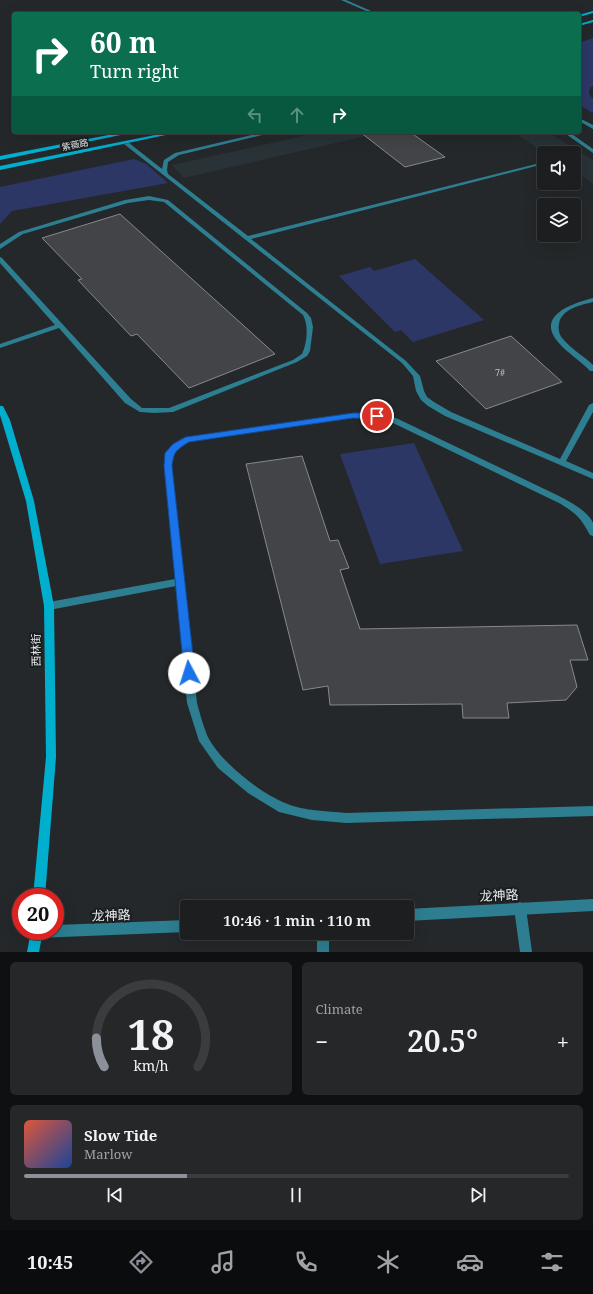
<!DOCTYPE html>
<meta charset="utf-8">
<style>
:root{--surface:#1c1e20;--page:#252729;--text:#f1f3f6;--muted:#a0a2a5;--line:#3a3c3e;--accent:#8c9099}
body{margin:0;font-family:"Noto Serif","Noto Sans SC",serif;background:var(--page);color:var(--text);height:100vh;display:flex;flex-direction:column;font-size:15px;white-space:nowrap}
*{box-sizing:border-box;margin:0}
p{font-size:13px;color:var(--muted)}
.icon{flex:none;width:22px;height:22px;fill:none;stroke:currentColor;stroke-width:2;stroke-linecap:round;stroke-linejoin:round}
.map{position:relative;height:952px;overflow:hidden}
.side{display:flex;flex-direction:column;gap:10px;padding:10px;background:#0f1012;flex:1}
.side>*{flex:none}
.guide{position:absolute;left:12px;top:12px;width:569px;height:122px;border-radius:4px;box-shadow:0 4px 16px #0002,0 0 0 1px var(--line);background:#0b6e4f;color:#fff;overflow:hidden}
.buttons{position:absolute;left:537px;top:146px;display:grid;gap:8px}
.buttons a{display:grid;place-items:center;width:44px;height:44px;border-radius:4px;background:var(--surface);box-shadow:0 4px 16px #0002,0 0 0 1px var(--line);font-size:20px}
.speed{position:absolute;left:12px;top:888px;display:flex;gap:8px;font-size:20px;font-weight:700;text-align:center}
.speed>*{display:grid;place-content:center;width:52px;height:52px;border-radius:50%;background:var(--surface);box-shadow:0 4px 16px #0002,0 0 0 1px var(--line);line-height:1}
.speed .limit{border:6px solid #d22;background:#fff;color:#111}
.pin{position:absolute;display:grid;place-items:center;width:34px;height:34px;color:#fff;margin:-17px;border:2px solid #fff;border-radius:50%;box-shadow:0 1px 4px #0007}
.me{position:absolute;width:44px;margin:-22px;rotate:355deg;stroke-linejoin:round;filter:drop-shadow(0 0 3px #0008)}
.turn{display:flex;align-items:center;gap:14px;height:84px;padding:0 12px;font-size:18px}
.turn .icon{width:52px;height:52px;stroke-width:2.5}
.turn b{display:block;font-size:28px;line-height:34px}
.lanes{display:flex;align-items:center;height:38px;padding:0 12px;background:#0003;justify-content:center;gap:20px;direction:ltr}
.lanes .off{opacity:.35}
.big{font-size:30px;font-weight:600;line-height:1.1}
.side .card{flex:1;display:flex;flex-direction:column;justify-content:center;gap:6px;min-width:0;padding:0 14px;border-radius:6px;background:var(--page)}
.side .dial{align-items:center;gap:0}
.dial svg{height:104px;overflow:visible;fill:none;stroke:var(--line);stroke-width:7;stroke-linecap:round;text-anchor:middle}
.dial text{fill:var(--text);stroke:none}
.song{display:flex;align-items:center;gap:12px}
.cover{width:48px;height:48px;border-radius:6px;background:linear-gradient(135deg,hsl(10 70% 55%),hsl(220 70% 35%))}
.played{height:4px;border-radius:2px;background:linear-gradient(90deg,var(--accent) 30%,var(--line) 30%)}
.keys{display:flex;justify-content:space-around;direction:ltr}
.heat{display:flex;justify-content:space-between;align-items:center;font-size:22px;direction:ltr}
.side .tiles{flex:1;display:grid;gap:10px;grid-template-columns:1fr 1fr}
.card:last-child{grid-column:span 2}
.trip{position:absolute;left:180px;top:900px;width:234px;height:40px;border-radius:4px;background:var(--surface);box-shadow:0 4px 16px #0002,0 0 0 1px var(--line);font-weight:600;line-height:40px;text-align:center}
.tabs{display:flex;height:64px;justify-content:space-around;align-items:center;background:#0b0c0d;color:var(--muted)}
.tabs .icon{width:28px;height:28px}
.tabs .current{color:var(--accent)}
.tabs b{font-size:18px;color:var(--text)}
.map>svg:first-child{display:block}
.built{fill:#283237}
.green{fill:#2c3766}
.building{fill:#424447;stroke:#86898d}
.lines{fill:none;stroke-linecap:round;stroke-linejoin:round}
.service{fill:#2d7e91;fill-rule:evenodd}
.minor{fill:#2d7e91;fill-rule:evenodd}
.secondary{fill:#00afce;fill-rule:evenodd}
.route{fill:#1a73e8;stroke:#114b97}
.labels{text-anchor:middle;stroke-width:4;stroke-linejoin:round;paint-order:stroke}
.far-street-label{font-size:9px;fill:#e7e9eb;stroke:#1b1e20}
.number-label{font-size:9px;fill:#bec0c2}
.street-label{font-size:11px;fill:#e7e9eb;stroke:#1b1e20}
.near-street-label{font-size:13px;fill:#e7e9eb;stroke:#1b1e20}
</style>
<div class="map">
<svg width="593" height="952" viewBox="0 0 593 952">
<rect width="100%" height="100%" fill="#25282a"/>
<!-- built -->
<path class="built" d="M 321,132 L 360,132 L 366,136 L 184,178 L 172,165 Z
M 513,132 L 548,132 L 593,160 L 593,184 L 574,171 L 574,153 L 545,153 Z"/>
<!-- green -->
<path class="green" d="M 593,38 L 593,86 L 590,88 L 589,94 L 593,99 L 593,113 L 579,105 L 579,43 Z
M 134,159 L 146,164 L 168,183 L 12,211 L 0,224 L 0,187 Z
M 415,259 L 484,320 L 413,342 L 401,330 L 395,332 L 339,276 L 370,267 L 374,271 Z
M 414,443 L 463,551 L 380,564 L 340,454 Z"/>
<!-- building -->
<path class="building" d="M 360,132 L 410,132 L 445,157 L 405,167 Z
M 120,214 L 275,354 L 189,388 L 137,334 L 131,336 L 78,280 L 82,279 L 42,238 Z
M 511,336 L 562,382 L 486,409 L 436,361 Z
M 302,456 L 330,541 L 338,540 L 349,568 L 340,570 L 360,629 L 577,625 L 588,660 L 570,660 L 577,687 L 566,700 L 507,703 L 509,718 L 463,718 L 462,704 L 330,705 L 328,686 L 303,690 L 246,464 Z"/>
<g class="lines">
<!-- service -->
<path class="service" d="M 265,132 L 275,132 L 179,155 L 168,162 L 167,170 L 168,174 L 248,236 L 540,163 L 540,165 L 251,239 L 406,361 L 420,376 L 424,391 L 427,397 L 434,402 L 451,412 L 560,459 L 589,405 L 593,403 L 593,412 L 566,461 L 593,473 L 593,479 L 445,416 L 428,406 L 421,400 L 416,391 L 413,376 L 402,363 L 124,144 L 129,143 L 162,169 L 164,160 L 175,153 Z
M 563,132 L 569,132 L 593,149 L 593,153 Z
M 149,196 L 168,200 L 307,313 L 311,318 L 313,327 L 310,351 L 307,356 L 297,362 L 173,412 L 154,413 L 140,412 L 125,403 L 59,328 L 0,348 L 0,344 L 55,325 L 0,263 L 0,257 L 2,258 L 131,399 L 142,408 L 169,408 L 293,360 L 302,354 C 307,343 309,326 303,315 L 164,202 L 149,200 L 128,203 L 23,234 L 0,249 L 0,244 L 19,232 L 125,200 Z
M 593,298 L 593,302 C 581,305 561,309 559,324 C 558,329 559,335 563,339 C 571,349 584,356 593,365 L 593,371 L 590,371 C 580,360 567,353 558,342 C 535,315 574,303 593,298 Z
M 353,413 L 377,414 L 396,418 L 559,496 C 569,501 589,512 593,523 C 593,527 593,532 593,536 L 590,535 C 581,518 576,513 559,503 L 391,422 L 377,418 L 353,417 L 188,442 L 175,452 L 172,466 L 197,703 C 200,714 203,725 207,735 C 218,760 260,793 285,803 C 304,811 326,811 346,813 L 593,806 L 593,816 L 346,823 L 312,820 L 279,812 L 248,793 L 218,768 L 199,741 L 187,703 L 176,586 L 49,610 L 46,609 L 44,606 L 46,603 L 49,602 L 175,579 L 164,466 C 165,452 172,442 186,437 Z
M 520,902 L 524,904 L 526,908 L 532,952 L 520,952 L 514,908 L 516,904 Z
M 317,933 L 329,933 L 329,952 L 317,952 Z"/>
<!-- minor -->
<path class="minor" d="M 341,0 L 346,0 L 378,14 L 373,14 Z
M 579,118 L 593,125 L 593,129 L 579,121 Z
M 593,899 L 593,911 L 407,921 L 407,909 Z
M 187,920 L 187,932 L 37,938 L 33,936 L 31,932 L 55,931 L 55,925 Z"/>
<!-- secondary -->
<path class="secondary" d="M 593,11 L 593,13 L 579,17 L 579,15 Z
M 593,20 L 593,22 L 579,26 L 579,24 Z
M 124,132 L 135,132 L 0,160 L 0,156 Z
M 170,132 L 180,132 L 0,170 L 0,166 Z
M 0,406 L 3,406 L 10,420 L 34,501 L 54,606 L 56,757 L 45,897 L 33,897 L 46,757 L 44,606 L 26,501 L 0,415 Z
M 31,931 L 43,931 L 39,952 L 27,952 Z"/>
</g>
<!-- route -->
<path class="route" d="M 353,413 L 377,413 L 381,416 L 377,419 L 353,418 L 189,442 C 177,449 173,452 172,466 L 195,673 L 193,676 L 189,677 L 185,676 L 184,673 L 164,466 L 165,453 L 173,444 L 186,437 Z"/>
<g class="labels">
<!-- far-street labels -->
<g class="far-street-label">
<text transform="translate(75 145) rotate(-11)" y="3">紫薇路</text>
</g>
<!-- number labels -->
<g class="number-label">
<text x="500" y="376">7#</text>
</g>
<!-- street labels -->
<g class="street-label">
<text transform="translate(36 650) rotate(-91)" y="4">西林街</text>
</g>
<!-- near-street labels -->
<g class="near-street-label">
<text transform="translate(499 895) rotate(-3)" y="5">龙神路</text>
<text transform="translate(111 915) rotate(-2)" y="5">龙神路</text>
</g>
</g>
</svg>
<div class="buttons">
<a><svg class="icon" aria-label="sound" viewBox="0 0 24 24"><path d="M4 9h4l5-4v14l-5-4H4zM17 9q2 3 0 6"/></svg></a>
<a><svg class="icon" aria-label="layers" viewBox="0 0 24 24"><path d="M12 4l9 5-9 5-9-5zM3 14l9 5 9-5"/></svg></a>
</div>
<div class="speed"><div class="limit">20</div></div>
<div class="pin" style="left:377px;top:416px;background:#d93025"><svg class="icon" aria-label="arrive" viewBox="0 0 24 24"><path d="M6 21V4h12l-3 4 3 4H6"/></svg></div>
<svg class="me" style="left:189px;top:673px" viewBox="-20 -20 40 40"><circle r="19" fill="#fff"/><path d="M0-13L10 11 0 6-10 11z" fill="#1a73e8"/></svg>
<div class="trip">10:46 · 1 min · 110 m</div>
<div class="guide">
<div class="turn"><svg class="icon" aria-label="right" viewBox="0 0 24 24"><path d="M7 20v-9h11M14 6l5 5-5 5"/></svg><div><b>60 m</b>Turn right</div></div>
<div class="lanes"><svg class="icon off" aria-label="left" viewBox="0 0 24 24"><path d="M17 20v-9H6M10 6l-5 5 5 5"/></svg><svg class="icon off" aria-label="ahead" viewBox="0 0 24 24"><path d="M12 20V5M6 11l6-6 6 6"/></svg><svg class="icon" aria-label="right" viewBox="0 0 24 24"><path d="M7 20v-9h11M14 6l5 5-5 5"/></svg></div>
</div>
</div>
<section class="side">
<div class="tiles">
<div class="card dial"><svg viewBox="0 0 100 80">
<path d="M14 69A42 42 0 1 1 86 69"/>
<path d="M14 69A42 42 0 0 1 8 47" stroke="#8c9099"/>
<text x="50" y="56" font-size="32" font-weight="700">18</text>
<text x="50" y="72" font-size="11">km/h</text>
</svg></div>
<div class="card"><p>Climate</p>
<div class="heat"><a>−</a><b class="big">20.5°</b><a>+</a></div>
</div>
<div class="card">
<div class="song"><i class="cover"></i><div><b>Slow Tide</b><p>Marlow</p></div></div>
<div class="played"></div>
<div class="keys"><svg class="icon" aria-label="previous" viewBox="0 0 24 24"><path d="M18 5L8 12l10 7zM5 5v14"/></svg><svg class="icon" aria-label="pause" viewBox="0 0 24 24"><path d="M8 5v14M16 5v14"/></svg><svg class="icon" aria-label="next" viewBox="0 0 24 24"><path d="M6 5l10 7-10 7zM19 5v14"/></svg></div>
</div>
</div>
</section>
<nav class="tabs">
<b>10:45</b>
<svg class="icon current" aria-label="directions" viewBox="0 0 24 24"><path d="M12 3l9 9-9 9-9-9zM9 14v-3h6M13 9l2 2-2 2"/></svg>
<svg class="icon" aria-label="music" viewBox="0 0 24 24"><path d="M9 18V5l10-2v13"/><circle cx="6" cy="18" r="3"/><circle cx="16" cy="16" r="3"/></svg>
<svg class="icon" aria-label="phone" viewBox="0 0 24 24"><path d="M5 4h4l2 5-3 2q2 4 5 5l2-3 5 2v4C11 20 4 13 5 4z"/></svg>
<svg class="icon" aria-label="climate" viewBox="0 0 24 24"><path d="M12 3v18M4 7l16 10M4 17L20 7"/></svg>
<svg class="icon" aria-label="car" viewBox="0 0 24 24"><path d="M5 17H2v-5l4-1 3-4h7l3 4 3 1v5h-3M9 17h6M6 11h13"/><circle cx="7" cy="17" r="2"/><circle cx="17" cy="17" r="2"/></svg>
<svg class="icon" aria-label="filters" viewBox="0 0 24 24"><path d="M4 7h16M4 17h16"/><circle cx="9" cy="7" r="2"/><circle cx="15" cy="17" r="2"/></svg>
</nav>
